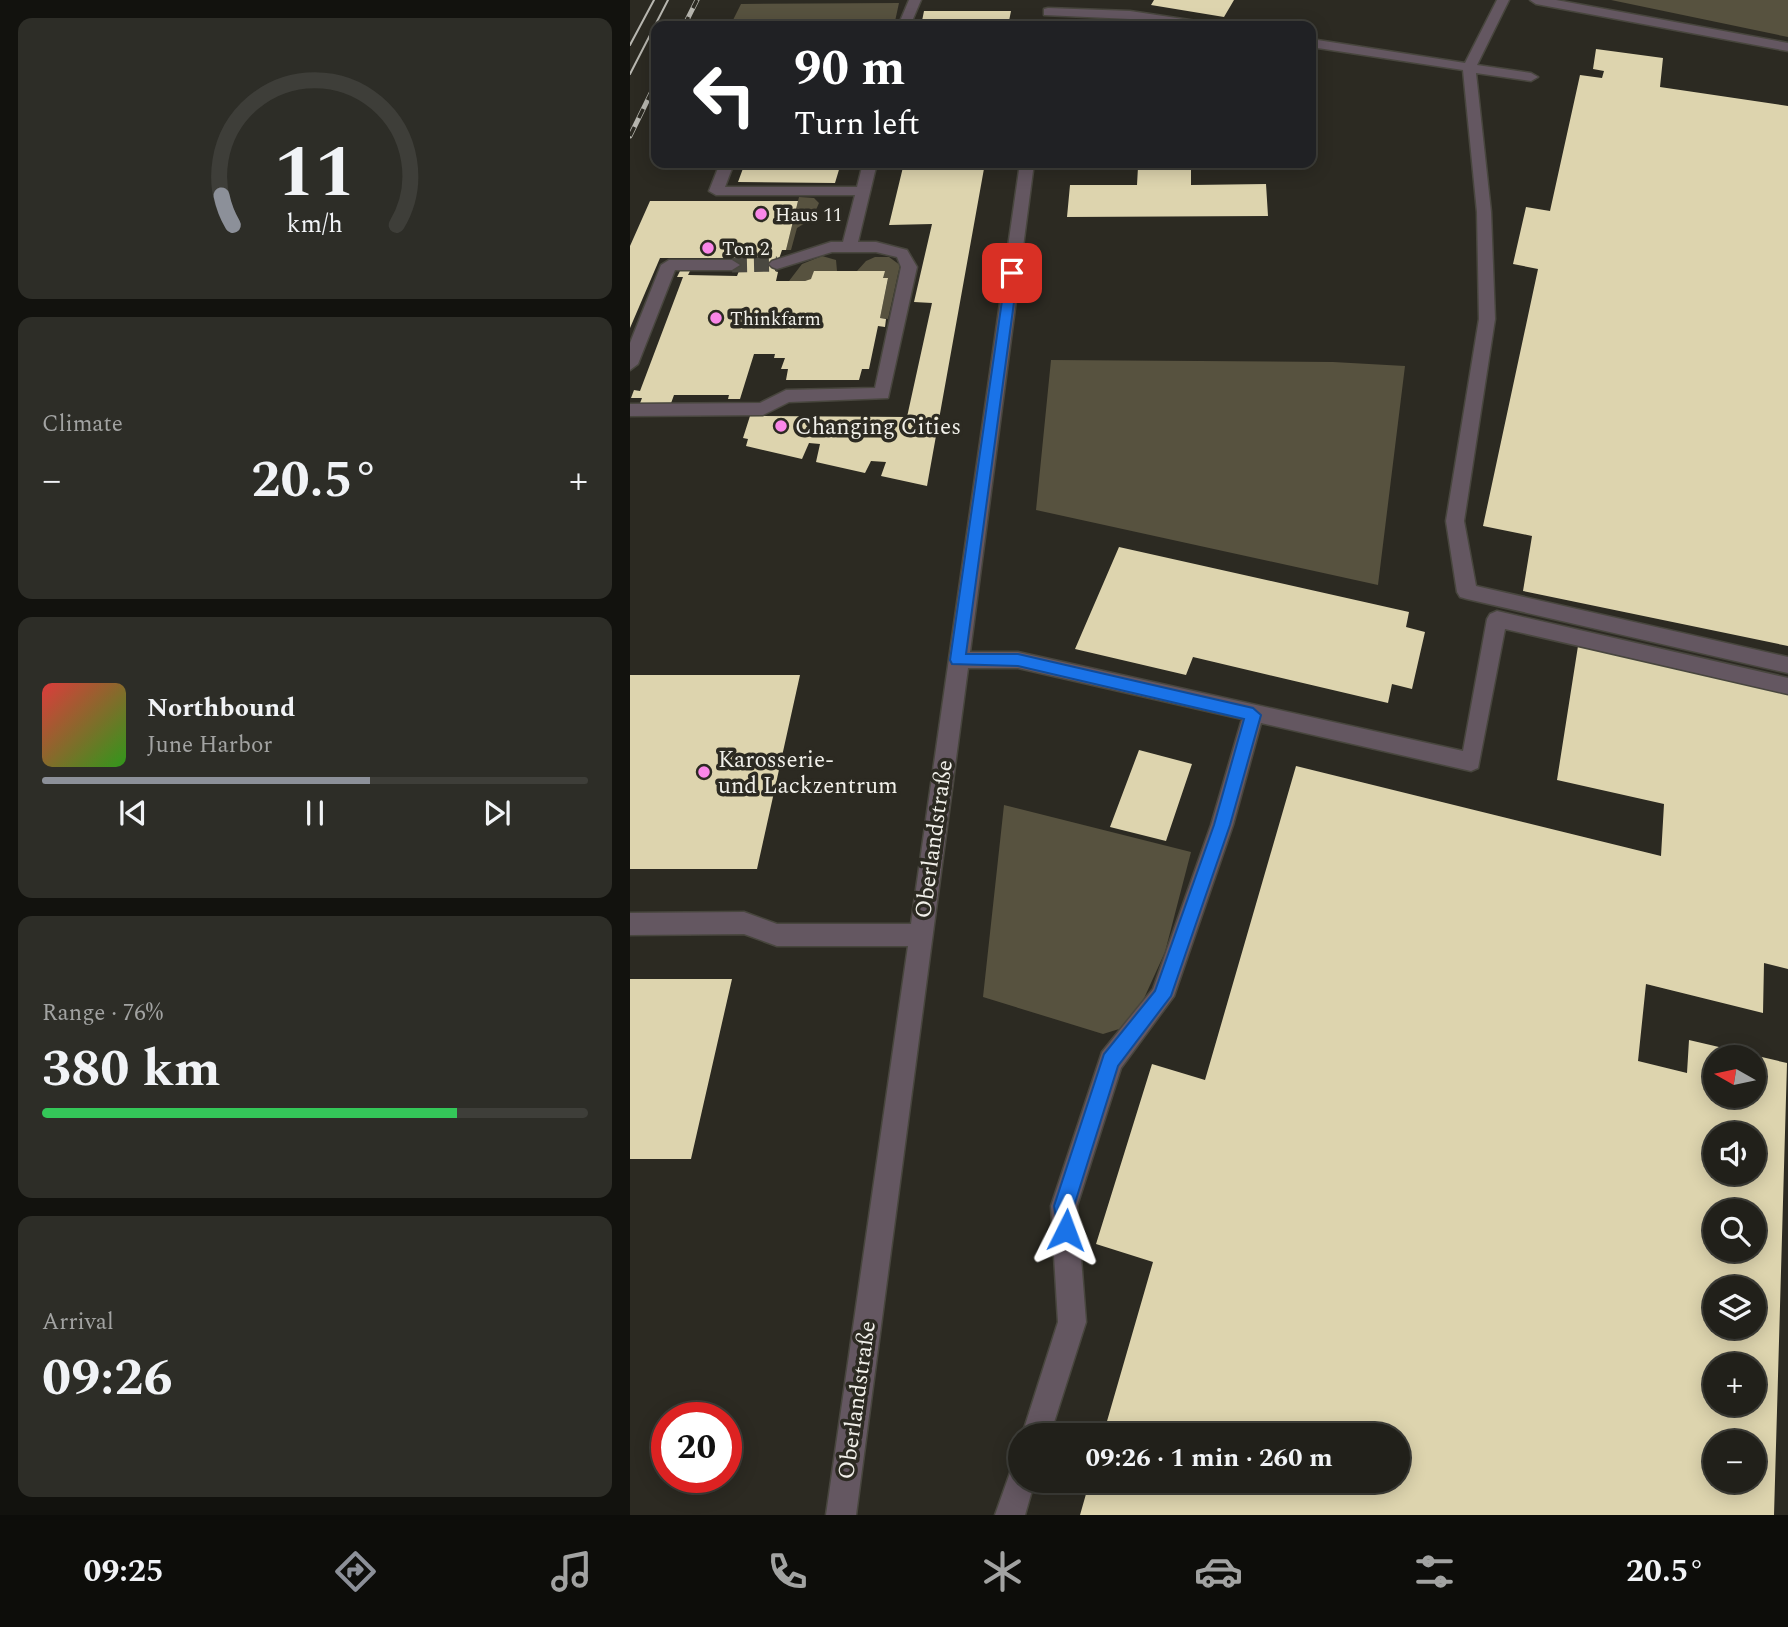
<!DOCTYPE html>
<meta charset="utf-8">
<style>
:root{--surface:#21201a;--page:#2d2d27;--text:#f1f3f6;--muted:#a2a3a2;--line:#3e3e39;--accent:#8c9099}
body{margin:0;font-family:Spectral,serif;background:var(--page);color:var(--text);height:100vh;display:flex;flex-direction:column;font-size:26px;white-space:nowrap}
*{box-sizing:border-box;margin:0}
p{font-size:23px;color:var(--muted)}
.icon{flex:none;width:38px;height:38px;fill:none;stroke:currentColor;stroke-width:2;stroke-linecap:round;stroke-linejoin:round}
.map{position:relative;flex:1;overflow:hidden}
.side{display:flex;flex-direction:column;gap:18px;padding:18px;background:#12120e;width:630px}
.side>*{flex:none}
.top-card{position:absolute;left:21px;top:21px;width:665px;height:147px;border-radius:14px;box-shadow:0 4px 18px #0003,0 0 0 2px var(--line);background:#202124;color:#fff;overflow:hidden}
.needle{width:46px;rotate:279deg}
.controls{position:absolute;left:1073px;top:1045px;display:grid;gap:14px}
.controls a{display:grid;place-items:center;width:63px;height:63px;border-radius:50%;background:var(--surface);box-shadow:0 4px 18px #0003,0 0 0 2px var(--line);font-size:35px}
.speed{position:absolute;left:21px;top:1402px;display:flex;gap:14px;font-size:35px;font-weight:700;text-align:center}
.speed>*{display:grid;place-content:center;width:91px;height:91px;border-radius:50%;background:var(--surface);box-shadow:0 4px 18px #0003,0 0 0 2px var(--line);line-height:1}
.speed .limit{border:10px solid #d22;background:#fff;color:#111}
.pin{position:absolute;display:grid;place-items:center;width:60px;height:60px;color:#fff;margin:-30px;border-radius:14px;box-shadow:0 4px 10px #0006}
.me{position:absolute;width:77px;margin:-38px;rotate:3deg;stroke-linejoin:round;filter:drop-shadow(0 0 5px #0008)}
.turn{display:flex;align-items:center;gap:24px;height:147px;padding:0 28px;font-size:32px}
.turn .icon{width:91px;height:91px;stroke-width:2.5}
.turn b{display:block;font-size:49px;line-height:60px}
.big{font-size:52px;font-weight:700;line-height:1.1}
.side .card{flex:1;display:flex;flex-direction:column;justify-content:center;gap:10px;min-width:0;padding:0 24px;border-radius:14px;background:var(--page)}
.side .dial{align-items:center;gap:0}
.dial svg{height:182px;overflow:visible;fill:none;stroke:var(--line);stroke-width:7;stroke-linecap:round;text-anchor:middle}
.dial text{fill:var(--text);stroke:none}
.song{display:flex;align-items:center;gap:21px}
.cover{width:84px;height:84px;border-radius:10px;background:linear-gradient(135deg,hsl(0 70% 55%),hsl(110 70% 35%))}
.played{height:7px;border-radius:4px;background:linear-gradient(90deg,var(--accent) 60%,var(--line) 60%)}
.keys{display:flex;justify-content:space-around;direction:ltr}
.heat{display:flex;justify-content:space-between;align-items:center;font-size:38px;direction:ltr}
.charge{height:10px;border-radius:5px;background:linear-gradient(90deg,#34c759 76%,var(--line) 0)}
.trip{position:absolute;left:378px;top:1423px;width:402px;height:70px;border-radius:35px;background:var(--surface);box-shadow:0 4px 18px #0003,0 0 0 2px var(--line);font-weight:700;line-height:70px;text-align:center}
.dock{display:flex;height:112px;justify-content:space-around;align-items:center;background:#0d0d0a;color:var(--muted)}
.dock .icon{width:49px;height:49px}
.dock .on{color:var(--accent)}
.dock b{font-size:32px;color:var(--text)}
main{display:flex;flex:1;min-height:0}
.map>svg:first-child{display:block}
.green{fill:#57523f}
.building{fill:#ddd4ae;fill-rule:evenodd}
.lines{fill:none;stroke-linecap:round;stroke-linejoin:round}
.minor-tunnel{stroke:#4a4840;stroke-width:15;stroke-dasharray:15 7;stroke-linecap:butt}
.minor-casing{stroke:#48463e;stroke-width:3}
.minor{fill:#645761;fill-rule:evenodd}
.tram{stroke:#b8b7b0;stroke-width:2}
.rail-casing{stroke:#b8b7b0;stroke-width:5}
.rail{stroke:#2c2a22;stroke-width:3.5;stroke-dasharray:10;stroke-linecap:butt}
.route{fill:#1a73e8;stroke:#114b97;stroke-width:2}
.poi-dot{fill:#fa87e8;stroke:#2c2a22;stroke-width:2.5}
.labels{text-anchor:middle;stroke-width:7;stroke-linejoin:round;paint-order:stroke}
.far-poi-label{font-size:19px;fill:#f1f0ea;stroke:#2c2a22;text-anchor:start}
.poi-label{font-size:23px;fill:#f1f0ea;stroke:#2c2a22;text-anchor:start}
.street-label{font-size:23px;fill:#f1f0ea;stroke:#2c2a22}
</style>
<main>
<section class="side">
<div class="card dial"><svg viewBox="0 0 100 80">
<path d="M14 69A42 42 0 1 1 86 69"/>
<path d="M14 69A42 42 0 0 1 9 56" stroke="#8c9099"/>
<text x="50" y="56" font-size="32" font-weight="700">11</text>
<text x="50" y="72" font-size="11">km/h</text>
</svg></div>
<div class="card"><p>Climate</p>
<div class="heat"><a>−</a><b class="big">20.5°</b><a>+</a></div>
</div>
<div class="card">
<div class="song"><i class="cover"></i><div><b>Northbound</b><p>June Harbor</p></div></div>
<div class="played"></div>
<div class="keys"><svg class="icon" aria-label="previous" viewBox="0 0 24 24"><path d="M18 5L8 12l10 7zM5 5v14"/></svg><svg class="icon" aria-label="pause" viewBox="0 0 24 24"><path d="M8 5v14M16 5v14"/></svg><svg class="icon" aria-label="next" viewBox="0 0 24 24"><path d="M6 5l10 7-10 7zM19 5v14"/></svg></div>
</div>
<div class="card"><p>Range · 76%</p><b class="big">380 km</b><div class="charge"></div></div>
<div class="card"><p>Arrival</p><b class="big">09:26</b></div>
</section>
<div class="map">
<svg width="1158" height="1515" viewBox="0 0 1158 1515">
<rect width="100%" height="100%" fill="#2c2a22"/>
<!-- green -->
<path class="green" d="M 981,0 L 1158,0 L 1158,37 Z
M 269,3 L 264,26 L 100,26 L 111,4 Z
M 169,197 L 184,198 L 189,203 L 182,219 L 167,228 L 161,250 L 156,250 Z
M 192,256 L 206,260 L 207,271 L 175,281 L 159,281 L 172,264 Z
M 245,257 L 259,257 L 270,265 L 258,319 L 250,318 L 258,279 L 227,271 L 236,261 Z
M 421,360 L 703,362 L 775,366 L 748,585 L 406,510 Z
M 374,805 L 561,852 L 535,952 L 502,1025 L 473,1034 L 353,997 Z"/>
<!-- building -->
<path class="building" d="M 524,0 L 604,0 L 594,17 L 521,5 Z
M 294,11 L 381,11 L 378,26 L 291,26 Z
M 966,49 L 1033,58 L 1030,87 L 1158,106 L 1158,646 L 893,591 L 902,536 L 853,526 L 908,269 L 883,264 L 896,207 L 920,211 L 950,75 L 972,78 L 974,71 L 963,69 Z
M 115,163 L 211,163 L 205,183 L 108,182 Z
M 274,163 L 355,163 L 297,486 L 251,476 L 256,462 L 241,461 L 235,473 L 186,462 L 190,444 L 179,443 L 172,459 L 116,446 L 118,439 L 113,438 L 120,416 L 277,417 L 302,303 L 284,302 L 302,224 L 259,225 Z
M 508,167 L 561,168 L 561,185 L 636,184 L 638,216 L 437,217 L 440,185 L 507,185 Z
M 20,201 L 168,201 L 156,250 L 152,250 L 145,271 L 148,272 L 146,281 L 175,281 L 181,279 L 184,271 L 255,271 L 253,278 L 258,278 L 250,318 L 256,319 L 255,327 L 248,326 L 239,369 L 232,369 L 229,380 L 156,380 L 158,369 L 151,369 L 155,358 L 144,358 L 145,354 L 124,354 L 110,399 L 98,399 L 99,395 L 44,395 L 40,406 L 9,406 L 12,398 L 1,398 L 4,390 L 10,391 L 53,277 L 47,277 L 50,271 L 60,271 L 58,275 L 107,276 L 109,271 L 99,271 L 104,258 L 30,258 L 0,328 L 0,246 Z
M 489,547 L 779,612 L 776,627 L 795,632 L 782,689 L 762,684 L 758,703 L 563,657 L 556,675 L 445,649 Z
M 948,646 L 1158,693 L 1158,969 L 1134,963 L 1133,1013 L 1016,984 L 1008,1061 L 1057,1073 L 1059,1040 L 1157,1063 L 1144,1515 L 450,1515 L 460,1480 L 768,1480 L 768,1435 L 473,1435 L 523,1262 L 466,1244 L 522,1064 L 575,1080 L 666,766 L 1031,856 L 1034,804 L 927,780 ZM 1085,1057 L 1124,1057 L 1124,1096 L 1085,1096 ZM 1085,1134 L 1124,1134 L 1124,1172 L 1085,1172 ZM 1085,1211 L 1124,1211 L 1124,1250 L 1085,1250 ZM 1085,1288 L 1124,1288 L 1124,1326 L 1085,1326 ZM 1085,1365 L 1124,1365 L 1124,1404 L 1085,1404 ZM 1085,1442 L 1124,1442 L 1124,1480 L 1085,1480 Z
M 0,675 L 170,675 L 127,869 L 0,869 Z
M 509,750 L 562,764 L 536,841 L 480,827 Z
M 0,979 L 102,979 L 61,1159 L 0,1159 Z"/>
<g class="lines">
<!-- minor-tunnel -->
<path class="minor-tunnel" d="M 102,265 L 147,264"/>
<!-- minor casing -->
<g class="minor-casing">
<path id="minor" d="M 279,0 L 291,0 L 280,26 L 268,26 Z
M 867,0 L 879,0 L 847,65 L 901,73 L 908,77 L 901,81 L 846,73 L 861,212 L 865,319 L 834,521 L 846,586 L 1158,657 L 1158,673 L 837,599 L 830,597 L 827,592 L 816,521 L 849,319 L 847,212 L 833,70 L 681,47 L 681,39 L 835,63 Z
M 900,0 L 926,0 L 1158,43 L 1158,51 L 906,4 Z
M 418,8 L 500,11 L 573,22 L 579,26 L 549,26 L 500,19 L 414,15 L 414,9 Z
M 90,163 L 104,163 L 95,187 L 227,187 L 233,163 L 247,163 L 228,242 L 246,242 L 277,250 L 287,267 L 258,398 L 159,402 L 133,415 L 0,416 L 0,404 L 130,403 L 156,390 L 245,388 L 271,267 L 267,257 L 246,252 L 202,252 L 147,269 L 142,267 L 139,264 L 142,261 L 201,242 L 213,242 L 225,195 L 86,195 L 79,191 Z
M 390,163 L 404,163 L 340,652 L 388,652 L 833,751 L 857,619 L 860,614 L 867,611 L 1158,678 L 1158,694 L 875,629 L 848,768 L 841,771 L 631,723 L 603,825 L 544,996 L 491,1068 L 447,1206 L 456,1322 L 420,1435 L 392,1435 L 428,1322 L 421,1206 L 472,1052 L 523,989 L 581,825 L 612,719 L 388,668 L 338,668 L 226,1515 L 196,1515 L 278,946 L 147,946 L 114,934 L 0,935 L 0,913 L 114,912 L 147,924 L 281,924 Z
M 39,260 L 102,260 L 110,265 L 102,270 L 45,270 L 8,364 L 0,370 L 0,343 L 31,265 Z
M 390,1466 L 390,1480 L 405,1480 L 395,1515 L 365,1515 L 381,1470 Z"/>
</g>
<!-- minor -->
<use href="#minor" class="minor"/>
<!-- tram -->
<path class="tram" d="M 0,45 L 24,0
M 0,74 L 38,0"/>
<!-- rail casing -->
<g class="rail-casing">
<path id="rail" d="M 54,26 L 67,0
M 0,136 L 26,83"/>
</g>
<!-- rail -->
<use href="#rail" class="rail"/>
</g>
<!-- route -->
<path class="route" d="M 382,269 L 388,273 L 336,654 L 388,654 L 623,708 L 631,715 L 600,825 L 541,996 L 488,1066 L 444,1206 L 446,1230 L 443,1237 L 436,1240 L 429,1237 L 424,1206 L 474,1054 L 525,991 L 584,825 L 614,719 L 388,666 L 322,664 L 320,660 L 376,273 Z"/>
<!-- markers -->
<g class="poi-dot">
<circle cx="131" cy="214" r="7"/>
<circle cx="78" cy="248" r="7"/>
<circle cx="86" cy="318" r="7"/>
<circle cx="151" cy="426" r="7"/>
<circle cx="74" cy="772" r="7"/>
</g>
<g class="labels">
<!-- far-poi labels -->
<g class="far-poi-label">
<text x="145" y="221">Haus 11</text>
<text x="92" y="255">Ton 2</text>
<text x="100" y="325">Thinkfarm</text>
</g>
<!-- poi labels -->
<g class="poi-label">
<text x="165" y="434">Changing Cities</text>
<text x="88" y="767">Karosserie-<tspan x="88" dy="26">und Lackzentrum</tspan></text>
</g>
<!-- street labels -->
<g class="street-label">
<text transform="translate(303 839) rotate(-82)" y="8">Oberlandstraße</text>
<text transform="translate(226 1400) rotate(-82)" y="8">Oberlandstraße</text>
</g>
</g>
</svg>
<div class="controls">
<a><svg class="needle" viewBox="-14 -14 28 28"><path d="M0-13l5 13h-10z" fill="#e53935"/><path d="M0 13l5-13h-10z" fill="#a2a3a2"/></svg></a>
<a><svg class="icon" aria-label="sound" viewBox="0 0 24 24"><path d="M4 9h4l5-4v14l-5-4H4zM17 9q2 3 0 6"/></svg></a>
<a><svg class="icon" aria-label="search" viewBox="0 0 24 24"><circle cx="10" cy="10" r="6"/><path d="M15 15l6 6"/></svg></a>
<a><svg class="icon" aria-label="layers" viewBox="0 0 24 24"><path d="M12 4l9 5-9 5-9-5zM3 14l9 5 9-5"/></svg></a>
<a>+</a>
<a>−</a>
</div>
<div class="speed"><div class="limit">20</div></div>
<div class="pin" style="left:382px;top:273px;background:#d93025"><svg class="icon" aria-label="arrive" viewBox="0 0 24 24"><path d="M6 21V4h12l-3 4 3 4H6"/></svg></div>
<svg class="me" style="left:436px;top:1230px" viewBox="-20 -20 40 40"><path d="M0-17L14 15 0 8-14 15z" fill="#1a73e8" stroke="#fff" stroke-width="4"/></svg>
<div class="trip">09:26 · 1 min · 260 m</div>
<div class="top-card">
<div class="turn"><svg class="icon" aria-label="left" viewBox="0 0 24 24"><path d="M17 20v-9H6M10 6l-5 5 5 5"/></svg><div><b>90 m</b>Turn left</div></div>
</div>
</div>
</main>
<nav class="dock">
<b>09:25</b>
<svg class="icon on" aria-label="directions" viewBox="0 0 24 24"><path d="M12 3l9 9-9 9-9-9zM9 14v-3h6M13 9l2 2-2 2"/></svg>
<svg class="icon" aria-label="music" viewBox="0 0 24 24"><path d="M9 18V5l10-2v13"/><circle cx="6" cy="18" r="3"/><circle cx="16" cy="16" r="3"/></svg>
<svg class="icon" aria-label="phone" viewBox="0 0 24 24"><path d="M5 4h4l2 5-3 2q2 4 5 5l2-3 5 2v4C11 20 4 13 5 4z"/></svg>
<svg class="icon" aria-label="climate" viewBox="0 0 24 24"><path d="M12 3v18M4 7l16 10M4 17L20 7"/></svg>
<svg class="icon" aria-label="car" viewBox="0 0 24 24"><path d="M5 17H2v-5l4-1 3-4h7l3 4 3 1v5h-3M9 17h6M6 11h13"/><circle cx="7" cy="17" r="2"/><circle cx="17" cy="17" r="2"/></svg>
<svg class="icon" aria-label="filters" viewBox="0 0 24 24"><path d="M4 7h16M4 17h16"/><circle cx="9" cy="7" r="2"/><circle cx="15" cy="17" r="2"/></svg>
<b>20.5°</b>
</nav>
